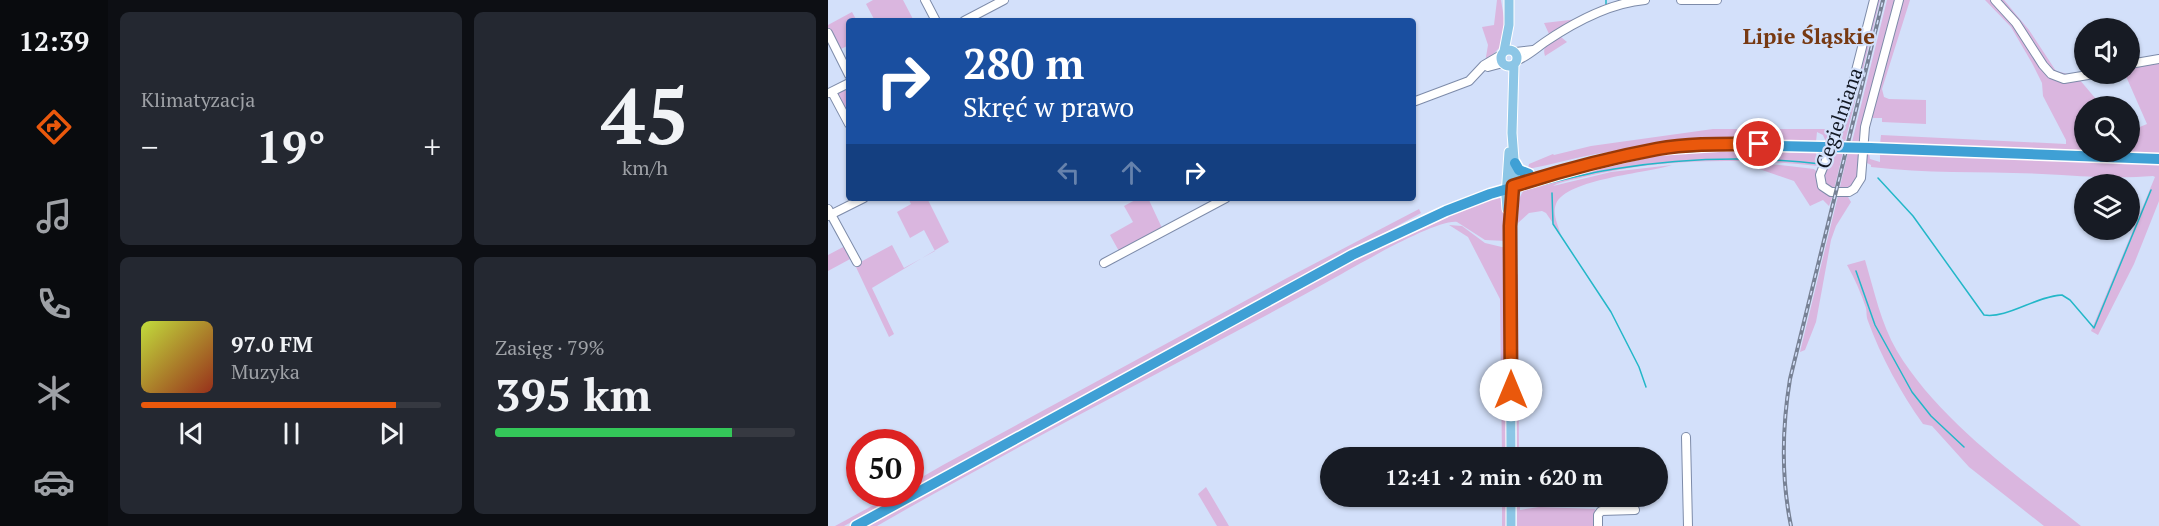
<!DOCTYPE html>
<html lang="pl">
<meta charset="utf-8">
<style>
:root{--surface:#171b24;--page:#242831;--text:#f1f3f6;--muted:#9ea1a6;--line:#363941;--accent:#ea580c}
body{margin:0;font-family:"PT Serif",serif;background:var(--page);color:var(--text);height:100vh;display:flex;flex-direction:column;font-size:22px;white-space:nowrap}
*{box-sizing:border-box;margin:0}
p{font-size:20px;color:var(--muted)}
.icon{flex:none;width:33px;height:33px;fill:none;stroke:currentColor;stroke-width:2;stroke-linecap:round;stroke-linejoin:round}
.map{position:relative;flex:1;overflow:hidden}
.side{display:flex;flex-direction:column;gap:12px;padding:12px;background:#0d0f14;width:720px}
.side>*{flex:none}
.guide{position:absolute;left:18px;top:18px;width:570px;height:183px;border-radius:6px;box-shadow:0 2px 4px #0004;background:#1a4fa0;color:#fff;overflow:hidden}
.controls{position:absolute;left:1246px;top:18px;display:grid;gap:12px}
.controls a{display:grid;place-items:center;width:66px;height:66px;border-radius:50%;background:var(--surface);box-shadow:0 2px 4px #0004;font-size:30px}
.speed{position:absolute;left:18px;top:429px;display:flex;gap:12px;font-size:30px;font-weight:700;text-align:center}
.speed>*{display:grid;place-content:center;width:78px;height:78px;border-radius:50%;background:var(--surface);box-shadow:0 2px 4px #0004;line-height:1}
.speed .limit{border:9px solid #d22;background:#fff;color:#111}
.pin{position:absolute;display:grid;place-items:center;width:51px;height:51px;color:#fff;margin:-26px;border:3px solid #fff;border-radius:50%;box-shadow:0 2px 6px #0007}
.me{position:absolute;width:66px;margin:-33px;rotate:0deg;stroke-linejoin:round;filter:drop-shadow(0 0 4px #0008)}
.turn{display:flex;align-items:center;gap:21px;height:126px;padding:0 18px;font-size:27px}
.turn .icon{width:78px;height:78px;stroke-width:2.5}
.turn b{display:block;font-size:42px;line-height:51px}
.lanes{display:flex;align-items:center;height:57px;padding:0 18px;background:#0003;justify-content:center;gap:30px;direction:ltr}
.lanes .off{opacity:.35}
.big{font-size:45px;font-weight:700;line-height:1.1}
.side .tile{flex:1;display:flex;flex-direction:column;justify-content:center;gap:9px;min-width:0;padding:0 21px;border-radius:9px;background:var(--page)}
.side .dial{align-items:center;gap:0}
.dial b{font-size:78px;line-height:1}
.song{display:flex;align-items:center;gap:18px}
.cover{width:72px;height:72px;border-radius:9px;background:linear-gradient(135deg,hsl(70 70% 55%),hsl(10 70% 35%))}
.played{height:6px;border-radius:3px;background:linear-gradient(90deg,var(--accent) 85%,var(--line) 85%)}
.keys{display:flex;justify-content:space-around;direction:ltr}
.heat{display:flex;justify-content:space-between;align-items:center;font-size:33px;direction:ltr}
.charge{height:9px;border-radius:4px;background:linear-gradient(90deg,#34c759 79%,var(--line) 0)}
.side .tiles{flex:1;display:grid;gap:12px;grid-template-columns:repeat(2,1fr)}
.trip{position:absolute;left:492px;top:447px;width:348px;height:60px;border-radius:30px;background:var(--surface);box-shadow:0 2px 4px #0004;font-weight:700;line-height:60px;text-align:center}
main{display:flex;flex:1;min-height:0}
.dock{display:flex;flex-direction:column;width:108px;justify-content:space-around;align-items:center;background:#090b0e;color:var(--muted)}
.dock .icon{width:42px;height:42px}
.dock .on{color:var(--accent)}
.dock b{font-size:27px;color:var(--text)}
.map>svg:first-child{display:block}
.grass{fill:#dab6df}
.lines{fill:none;stroke-linecap:round;stroke-linejoin:round}
.stream{stroke:#23b7c8;stroke-width:1.5}
.minor-casing{stroke:#7d8ba9;stroke-width:10}
.major-casing{stroke:#fff;stroke-width:11}
.highway-casing{stroke:#fff;stroke-width:13}
.minor{stroke:#fff;stroke-width:8}
.major{stroke:#8cc6e6;stroke-width:9}
.highway{stroke:#3fa0d5;stroke-width:10}
.rail-casing{stroke:#778194;stroke-width:4}
.rail{stroke:#d3e0fa;stroke-width:1.5;stroke-dasharray:4.5;stroke-linecap:butt}
.highway-bridge-casing{stroke:#fff;stroke-width:13;stroke-linecap:butt}
.highway-bridge{stroke:#3fa0d5;stroke-width:10}
.route-casing{stroke:#983908;stroke-width:15}
.route{stroke:#ea580c;stroke-width:10}
.labels{text-anchor:middle;stroke-width:4.5;stroke-linejoin:round;paint-order:stroke}
.street-label{font-size:20px;fill:#121823;stroke:#d3e0fa}
.quarter-label{font-size:22px;font-weight:bold;fill:#773912;stroke:#d3e0fa}
</style>
<main>
<nav class="dock">
<b>12:39</b>
<svg class="icon on" aria-label="directions" viewBox="0 0 24 24"><path d="M12 3l9 9-9 9-9-9zM9 14v-3h6M13 9l2 2-2 2"/></svg>
<svg class="icon" aria-label="music" viewBox="0 0 24 24"><path d="M9 18V5l10-2v13"/><circle cx="6" cy="18" r="3"/><circle cx="16" cy="16" r="3"/></svg>
<svg class="icon" aria-label="phone" viewBox="0 0 24 24"><path d="M5 4h4l2 5-3 2q2 4 5 5l2-3 5 2v4C11 20 4 13 5 4z"/></svg>
<svg class="icon" aria-label="climate" viewBox="0 0 24 24"><path d="M12 3v18M4 7l16 10M4 17L20 7"/></svg>
<svg class="icon" aria-label="car" viewBox="0 0 24 24"><path d="M5 17H2v-5l4-1 3-4h7l3 4 3 1v5h-3M9 17h6M6 11h13"/><circle cx="7" cy="17" r="2"/><circle cx="17" cy="17" r="2"/></svg>
</nav>
<section class="side">
<div class="tiles">
<div class="tile"><p>Klimatyzacja</p>
<div class="heat"><a>−</a><b class="big">19°</b><a>+</a></div>
</div>
<div class="tile dial"><b>45</b><p>km/h</p></div>
<div class="tile">
<div class="song"><i class="cover"></i><div><b>97.0 FM</b><p>Muzyka</p></div></div>
<div class="played"></div>
<div class="keys"><svg class="icon" aria-label="previous" viewBox="0 0 24 24"><path d="M18 5L8 12l10 7zM5 5v14"/></svg><svg class="icon" aria-label="pause" viewBox="0 0 24 24"><path d="M8 5v14M16 5v14"/></svg><svg class="icon" aria-label="next" viewBox="0 0 24 24"><path d="M6 5l10 7-10 7zM19 5v14"/></svg></div>
</div>
<div class="tile"><p>Zasięg · 79%</p><b class="big">395 km</b><div class="charge"></div></div>
</div>
</section>
<div class="map">
<svg width="1331" height="526" viewBox="0 0 1331 526">
<rect width="100%" height="100%" fill="#d3e0fa"/>
<!-- grass -->
<path class="grass" d="M 45,0 L 75,0 L 86,21 L 47,21 L 38,4 Z
M 669,0 L 673,0 L 677,24 L 675,39 L 672,47 L 657,63 L 660,45 L 654,27 L 666,25 Z
M 1049,0 L 1052,0 L 1017,142 L 1010,142 L 1018,120 Z
M 1059,0 L 1069,0 L 1032,143 L 1024,142 Z
M 1073,0 L 1082,0 L 1054,89 L 1056,97 L 1061,99 L 1098,100 L 1098,124 L 1054,122 L 1054,118 L 1045,118 L 1043,114 Z
M 1157,0 L 1165,0 L 1178,13 L 1218,72 L 1251,79 L 1273,105 L 1257,106 L 1257,151 L 1052,144 L 1053,135 L 1238,144 L 1238,140 L 1215,96 L 1214,83 L 1204,63 L 1183,27 Z
M 1169,0 L 1176,0 L 1201,30 L 1228,71 L 1240,74 L 1250,74 L 1241,78 L 1223,72 Z
M 24,12 L 29,21 L 21,21 L 21,45 L 7,52 L 0,37 L 0,25 Z
M 750,19 L 721,34 L 716,23 Z
M 733,37 L 739,42 L 717,56 C 713,44 724,42 733,37 Z
M 1331,60 L 1331,154 L 1264,152 L 1302,152 L 1302,131 L 1319,124 L 1297,74 L 1302,74 L 1302,66 Z
M 21,85 L 21,119 L 7,92 Z
M 885,129 L 1000,129 L 1007,131 L 1005,142 L 998,142 L 995,135 L 989,132 L 988,142 C 914,140 841,142 768,154 C 745,158 723,165 700,169 L 701,164 L 725,154 L 726,155 L 763,146 Z
M 869,150 L 988,151 L 989,161 L 994,158 L 997,152 L 1000,152 L 993,165 L 990,166 C 913,158 835,158 760,176 C 749,179 733,181 725,186 L 783,172 L 844,165 C 820,173 738,179 728,204 C 724,214 730,225 733,235 L 718,213 L 714,211 L 701,213 L 690,223 L 691,199 L 696,189 L 814,155 Z
M 1005,152 L 1015,152 L 1006,190 L 996,183 L 995,173 Z
M 1020,152 L 1032,153 C 1031,173 1033,185 1011,191 Z
M 1036,153 L 1041,153 L 1042,159 L 1052,162 L 1052,153 L 1331,164 L 1331,201 L 1306,264 L 1270,335 L 1263,331 L 1327,177 L 1325,176 C 1288,179 1252,176 1214,174 C 1157,171 1100,174 1043,167 L 1043,165 L 1037,162 Z
M 914,163 L 952,165 L 986,169 L 990,173 L 989,180 L 991,188 L 1005,195 L 1001,206 L 995,200 L 982,206 L 966,181 Z
M 669,195 L 672,197 L 677,208 L 678,241 L 657,240 L 629,222 C 609,219 531,264 510,276 C 357,361 200,439 49,526 L 39,526 L 109,486 L 552,244 Z
M 1010,196 L 1020,197 L 1023,202 L 1008,226 L 1003,240 L 988,322 L 977,350 L 972,352 Z
M 80,198 L 99,198 L 121,242 L 44,288 L 66,334 L 61,337 L 27,265 L 64,245 L 76,268 L 107,251 L 96,230 L 82,238 L 69,212 L 83,204 Z
M 311,198 L 320,198 L 334,228 L 292,253 L 282,235 L 305,222 L 296,206 Z
M 591,209 L 593,213 L 83,490 L 82,484 L 115,465 L 459,278 Z
M 621,225 L 634,226 L 657,243 L 678,248 L 680,457 L 674,457 L 672,299 L 640,237 Z
M 17,246 L 24,258 L 0,271 L 0,255 Z
M 1037,260 C 1046,290 1053,324 1069,351 C 1111,421 1190,476 1253,526 L 1216,526 L 1141,467 L 1104,426 L 1095,424 C 1073,393 1053,357 1040,321 C 1038,316 1039,313 1038,308 C 1033,293 1027,279 1019,265 Z
M 690,274 L 691,457 L 691,458 L 689,457 L 688,275 Z
M 378,487 L 401,526 L 389,526 L 370,494 Z
M 66,494 L 76,494 L 16,526 L 7,526 Z
M 674,497 L 680,497 L 680,526 L 674,526 Z
M 689,497 L 692,497 L 692,510 L 711,507 L 767,509 L 766,526 L 689,526 Z"/>
<g class="lines">
<!-- stream -->
<path class="stream" d="M 778,4 L 778,0
M 1050,178 L 1085,216 L 1156,315 C 1179,319 1208,296 1234,295 L 1242,300 L 1266,328 L 1323,190
M 709,186 C 734,180 760,173 786,169 C 854,158 924,156 993,164
M 724,193 L 725,224 L 783,312 L 811,367 L 818,387
M 1028,271 L 1047,325 L 1084,392 L 1103,416 L 1136,447"/>
<!-- minor casing -->
<g class="minor-casing">
<path id="minor" d="M 97,0 L 108,21
M 853,0 L 889,0
M 1046,0 L 1017,114 L 992,175 L 994,186 L 1003,192 L 1021,192 L 1026,189 L 1033,178 L 1037,127 L 1071,0
M 1167,0 L 1188,23 L 1215,65 L 1223,74 L 1236,79 L 1266,74
M 136,21 L 176,0
M 0,33 L 21,75
M 688,52 L 705,50
M 690,60 C 701,55 707,49 717,42 C 745,23 783,3 817,0
M 1302,64 L 1331,59
M 660,67 L 675,63
M 4,92 L 21,124
M 1,93 L 21,83
M 585,102 L 641,81 L 656,65 L 673,55
M 0,209 L 29,262
M 0,216 L 36,198
M 276,263 L 398,198
M 858,437 L 860,526
M 770,526 L 770,515 L 773,511 L 807,510"/>
</g>
<!-- major casing -->
<g class="major-casing">
<path id="major" d="M673 58a8 8 0 1 1 16 0a8 8 0 1 1-16 0Z
M 676,51 L 681,25 L 681,0
M 679,209 L 678,196 L 681,152
M 683,458 L 682,227 L 687,173 L 684,133 L 686,65
M 683,496 L 683,526"/>
</g>
<!-- highway casing -->
<g class="highway-casing">
<path id="highway" d="M 1042,148 L 1331,159
M 822,150 L 899,145 L 996,147
M 687,163 L 691,170 L 701,174
M 28,526 L 524,255 L 618,211 L 662,194 L 770,163 L 829,149"/>
</g>
<!-- minor -->
<use href="#minor" class="minor"/>
<!-- major -->
<use href="#major" class="major"/>
<!-- highway -->
<use href="#highway" class="highway"/>
<!-- rail casing -->
<g class="rail-casing">
<path id="rail" d="M 963,526 C 953,477 954,428 962,379 L 1055,0"/>
</g>
<!-- rail -->
<use href="#rail" class="rail"/>
<!-- highway-bridge casing -->
<g class="highway-bridge-casing">
<path id="highway-bridge" d="M 996,147 L 1042,148"/>
</g>
<!-- highway-bridge -->
<use href="#highway-bridge" class="highway-bridge"/>
</g>
<g class="lines">
<!-- route casing -->
<g class="route-casing">
<path id="route" d="M 683,390 L 682,226 L 685,186 C 732,171 781,158 829,149 C 862,143 897,144 931,144"/>
</g>
<!-- route -->
<use href="#route" class="route"/>
</g>
<g class="labels">
<!-- street labels -->
<g class="street-label">
<text transform="translate(1011 118) rotate(-71)" y="7">Cegielniana</text>
</g>
<!-- quarter labels -->
<g class="quarter-label">
<text x="981" y="44">Lipie Śląskie</text>
</g>
</g>
</svg>
<div class="controls">
<a><svg class="icon" aria-label="sound" viewBox="0 0 24 24"><path d="M4 9h4l5-4v14l-5-4H4zM17 9q2 3 0 6"/></svg></a>
<a><svg class="icon" aria-label="search" viewBox="0 0 24 24"><circle cx="10" cy="10" r="6"/><path d="M15 15l6 6"/></svg></a>
<a><svg class="icon" aria-label="layers" viewBox="0 0 24 24"><path d="M12 4l9 5-9 5-9-5zM3 14l9 5 9-5"/></svg></a>
</div>
<div class="speed"><div class="limit">50</div></div>
<div class="pin" style="left:931px;top:144px;background:#d93025"><svg class="icon" aria-label="arrive" viewBox="0 0 24 24"><path d="M6 21V4h12l-3 4 3 4H6"/></svg></div>
<svg class="me" style="left:683px;top:390px" viewBox="-20 -20 40 40"><circle r="19" fill="#fff"/><path d="M0-13L10 11 0 6-10 11z" fill="#ea580c"/></svg>
<div class="trip">12:41 · 2 min · 620 m</div>
<div class="guide">
<div class="turn"><svg class="icon" aria-label="right" viewBox="0 0 24 24"><path d="M7 20v-9h11M14 6l5 5-5 5"/></svg><div><b>280 m</b>Skręć w prawo</div></div>
<div class="lanes"><svg class="icon off" aria-label="left" viewBox="0 0 24 24"><path d="M17 20v-9H6M10 6l-5 5 5 5"/></svg><svg class="icon off" aria-label="ahead" viewBox="0 0 24 24"><path d="M12 20V5M6 11l6-6 6 6"/></svg><svg class="icon" aria-label="right" viewBox="0 0 24 24"><path d="M7 20v-9h11M14 6l5 5-5 5"/></svg></div>
</div>
</div>
</main>
